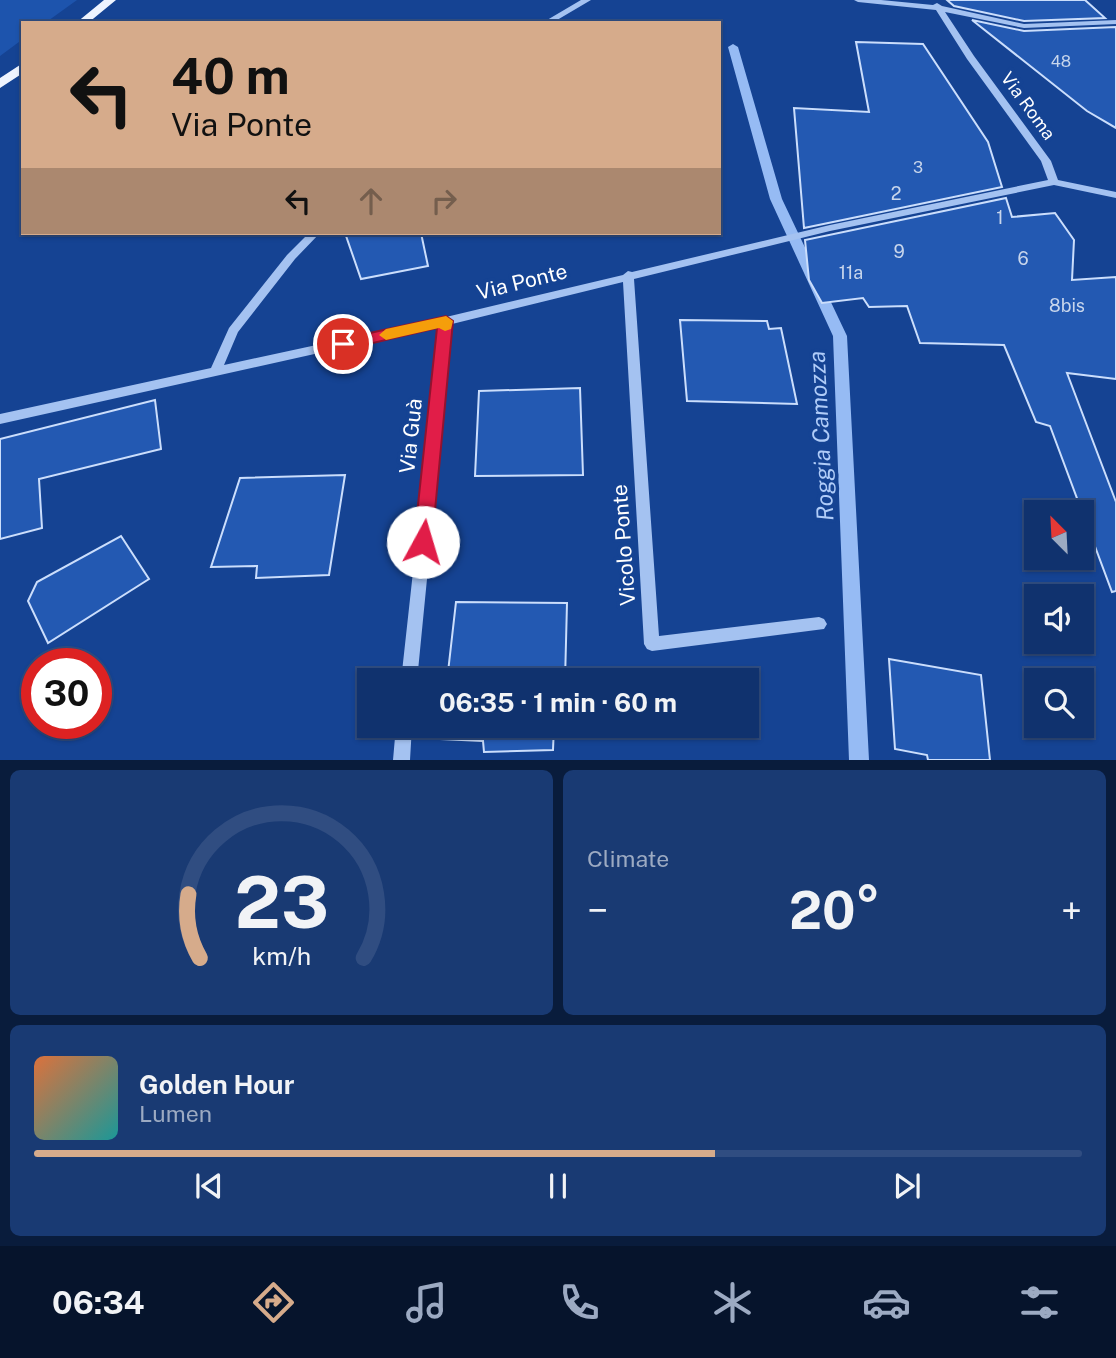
<!DOCTYPE html>
<meta charset="utf-8">
<style>
:root{--surface:#10326e;--page:#193a73;--text:#f1f3f6;--muted:#9caac2;--line:#304d81;--accent:#d6ab8b}
body{margin:0;font-family:"Public Sans",sans-serif;background:var(--page);color:var(--text);height:100vh;display:flex;flex-direction:column;font-size:26px;white-space:nowrap}
*{box-sizing:border-box;margin:0}
p{font-size:23px;color:var(--muted)}
.icon{flex:none;width:38px;height:38px;fill:none;stroke:currentColor;stroke-width:2;stroke-linecap:round;stroke-linejoin:round}
.map{position:relative;height:760px;overflow:hidden}
.drawer{display:flex;flex-direction:column;gap:10px;padding:10px;background:#091c3c;flex:1}
.drawer>*{flex:none}
.top-card{position:absolute;left:21px;top:21px;width:700px;height:214px;border-radius:0px;box-shadow:0 2px 5px #0004,0 0 0 2px var(--line);background:#d6ab8b;color:#111;overflow:hidden}
.needle{width:46px;rotate:336deg}
.fabs{position:absolute;left:1024px;top:500px;display:grid;gap:14px}
.fabs a{display:grid;place-items:center;width:70px;height:70px;border-radius:0px;background:var(--surface);box-shadow:0 2px 5px #0004,0 0 0 2px var(--line);font-size:35px}
.speed{position:absolute;left:21px;top:648px;display:flex;gap:14px;font-size:35px;font-weight:700;text-align:center}
.speed>*{display:grid;place-content:center;width:91px;height:91px;border-radius:50%;background:var(--surface);box-shadow:0 2px 5px #0004,0 0 0 2px var(--line);line-height:1}
.speed .limit{border:10px solid #d22;background:#fff;color:#111}
.pin{position:absolute;display:grid;place-items:center;width:60px;height:60px;color:#fff;margin:-30px;border:4px solid #fff;border-radius:50%;box-shadow:0 2px 7px #0007}
.me{position:absolute;width:77px;margin:-38px;rotate:6deg;stroke-linejoin:round;filter:drop-shadow(0 0 5px #0008)}
.turn{display:flex;align-items:center;gap:24px;height:147px;padding:0 35px;font-size:32px}
.turn .icon{width:91px;height:91px;stroke-width:2.5}
.turn b{display:block;font-size:49px;line-height:60px}
.lanes{display:flex;align-items:center;height:66px;padding:0 35px;background:#0003;justify-content:center;gap:35px;direction:ltr}
.lanes .off{opacity:.35}
.big{font-size:52px;font-weight:700;line-height:1.1}
.drawer .card{flex:1;display:flex;flex-direction:column;justify-content:center;gap:10px;min-width:0;padding:0 24px;border-radius:10px;background:var(--page)}
.drawer .dial{align-items:center;gap:0}
.dial svg{height:182px;overflow:visible;fill:none;stroke:var(--line);stroke-width:7;stroke-linecap:round;text-anchor:middle}
.dial text{fill:var(--text);stroke:none}
.song{display:flex;align-items:center;gap:21px}
.cover{width:84px;height:84px;border-radius:10px;background:linear-gradient(135deg,hsl(20 70% 55%),hsl(180 70% 35%))}
.played{height:7px;border-radius:4px;background:linear-gradient(90deg,var(--accent) 65%,var(--line) 65%)}
.keys{display:flex;justify-content:space-around;direction:ltr}
.heat{display:flex;justify-content:space-between;align-items:center;font-size:38px;direction:ltr}
.drawer .tiles{flex:1;display:grid;gap:10px;grid-template-columns:1fr 1fr}
.card:last-child{grid-column:span 2}
.trip{position:absolute;left:357px;top:668px;width:402px;height:70px;border-radius:0px;background:var(--surface);box-shadow:0 2px 5px #0004,0 0 0 2px var(--line);font-weight:700;line-height:70px;text-align:center}
.tab-bar{display:flex;height:112px;justify-content:space-around;align-items:center;background:#06142c;color:var(--muted)}
.tab-bar .icon{width:49px;height:49px}
.tab-bar .on{color:var(--accent)}
.tab-bar b{font-size:32px;color:var(--text)}
.map>svg:first-child{display:block}
.green{fill:#1d54ad}
.lines{fill:none;stroke-linecap:round;stroke-linejoin:round}
.stream{fill:#96bbf4;fill-rule:evenodd}
.building{fill:#2359b2;stroke:#cbdefc;stroke-width:2}
.minor{fill:#a4c2f1;fill-rule:evenodd}
.major{fill:#eef4ff;fill-rule:evenodd}
.route{fill:#e11d48;stroke:#92132f;stroke-width:2}
.slow{fill:#f59e0b}
.labels{text-anchor:middle;stroke-width:7;stroke-linejoin:round;paint-order:stroke}
.far-number-label{font-size:16px;fill:#c8d6ec}
.far-street-label{font-size:18px;fill:#fff;stroke:#154393}
.number-label{font-size:18px;fill:#c8d6ec}
.street-label{font-size:21px;fill:#fff;stroke:#154393}
.water-label{font-size:23px;font-style:italic;fill:#b0ccf8;stroke:#154393}
</style>
<div class="map">
<svg width="1116" height="760" viewBox="0 0 1116 760">
<rect width="100%" height="100%" fill="#154393"/>
<!-- green -->
<path class="green" d="M 0,0 L 77,0 L 45,23 L 23,23 L 23,39 L 0,56 Z"/>
<g class="lines">
<!-- stream -->
<path class="stream" d="M 733,44 L 738,47 L 782,199 L 847,336 L 869,760 L 849,760 L 833,336 L 770,199 L 728,47 Z"/>
</g>
<!-- building -->
<path class="building" d="M 947,0 L 1085,0 L 1105,18 L 1024,21 L 954,6 Z
M 972,20 L 1024,31 L 1116,27 L 1116,128 L 1087,111 Z
M 856,42 L 923,44 L 988,142 L 1002,187 L 804,228 L 794,108 L 869,112 Z
M 1006,198 L 1012,217 L 1055,213 L 1074,240 L 1072,280 L 1116,277 L 1116,379 L 1067,373 L 1116,502 L 1116,591 L 1112,592 L 1050,426 L 1036,422 L 1004,345 L 920,343 L 907,306 L 869,307 L 863,298 L 822,303 L 809,280 L 805,240 Z
M 345,233 L 421,233 L 428,266 L 361,279 Z
M 680,320 L 767,321 L 769,329 L 781,328 L 797,404 L 687,401 Z
M 580,388 L 583,475 L 475,476 L 479,391 Z
M 155,400 L 161,449 L 39,479 L 42,528 L 0,539 L 0,439 Z
M 345,475 L 329,575 L 256,578 L 257,566 L 211,567 L 240,478 Z
M 121,536 L 149,579 L 48,643 L 28,601 L 37,582 Z
M 456,602 L 567,603 L 565,681 L 447,681 Z
M 889,659 L 981,675 L 990,760 L 928,760 L 927,755 L 895,749 Z
M 442,726 L 554,726 L 553,750 L 484,752 L 483,741 L 441,739 Z"/>
<g class="lines">
<!-- minor -->
<path class="minor" d="M 581,0 L 591,0 L 552,23 L 542,23 Z
M 854,0 L 881,0 L 933,5 L 937,3 L 942,6 L 1024,24 L 1116,20 L 1116,24 L 1024,28 L 945,12 L 974,56 L 1051,161 L 1058,180 L 1116,192 L 1116,198 L 1054,185 L 830,231 L 634,279 L 659,636 L 819,617 L 824,619 L 827,624 L 824,629 L 652,651 L 647,649 L 644,644 L 623,282 L 452,324 L 417,681 L 401,681 L 440,326 L 0,424 L 0,414 L 211,368 L 229,328 L 287,255 L 309,233 L 320,233 L 295,259 L 238,332 L 224,365 L 446,317 L 623,275 L 628,271 L 632,272 L 830,225 L 1048,180 L 1041,161 L 967,59 L 936,10 L 858,2 Z
M 396,726 L 412,726 L 410,760 L 393,760 Z"/>
<!-- major -->
<path class="major" d="M 104,0 L 116,0 L 88,23 L 76,23 Z
M 23,63 L 23,73 L 0,88 L 0,78 Z"/>
</g>
<!-- route -->
<path class="route" d="M 446,316 L 453,321 L 432,542 L 430,548 L 423,550 L 416,548 L 414,542 L 437,328 L 343,350 L 335,344 L 343,339 Z"/>
<!-- slow -->
<path class="slow" d="M 446,316 L 453,321 L 451,329 L 445,331 L 439,328 L 386,340 L 379,335 L 386,329 Z"/>
<g class="labels">
<!-- far-number labels -->
<g class="far-number-label">
<text x="1061" y="67">48</text>
<text x="918" y="173">3</text>
</g>
<!-- far-street labels -->
<g class="far-street-label">
<text transform="translate(1028 106) rotate(54)" y="6">Via Roma</text>
</g>
<!-- number labels -->
<g class="number-label">
<text x="896" y="200">2</text>
<text x="1000" y="224">1</text>
<text x="899" y="258">9</text>
<text x="1023" y="265">6</text>
<text x="851" y="279">11a</text>
<text x="1067" y="312">8bis</text>
</g>
<!-- street labels -->
<g class="street-label">
<text transform="translate(522 282) rotate(-14)" y="7">Via Ponte</text>
<text transform="translate(411 436) rotate(-84)" y="7">Via Guà</text>
<text transform="translate(624 545) rotate(-94)" y="7">Vicolo Ponte</text>
</g>
<!-- water labels -->
<g class="water-label">
<text transform="translate(821 436) rotate(-93)" y="8">Roggia Camozza</text>
</g>
</g>
</svg>
<div class="fabs">
<a><svg class="needle" viewBox="-14 -14 28 28"><path d="M0-13l5 13h-10z" fill="#e53935"/><path d="M0 13l5-13h-10z" fill="#9caac2"/></svg></a>
<a><svg class="icon" aria-label="sound" viewBox="0 0 24 24"><path d="M4 9h4l5-4v14l-5-4H4zM17 9q2 3 0 6"/></svg></a>
<a><svg class="icon" aria-label="search" viewBox="0 0 24 24"><circle cx="10" cy="10" r="6"/><path d="M15 15l6 6"/></svg></a>
</div>
<div class="speed"><div class="limit">30</div></div>
<div class="pin" style="left:343px;top:344px;background:#d93025"><svg class="icon" aria-label="arrive" viewBox="0 0 24 24"><path d="M6 21V4h12l-3 4 3 4H6"/></svg></div>
<svg class="me" style="left:423px;top:542px" viewBox="-20 -20 40 40"><circle r="19" fill="#fff"/><path d="M0-13L10 11 0 6-10 11z" fill="#e11d48"/></svg>
<div class="trip">06:35 · 1 min · 60 m</div>
<div class="top-card">
<div class="turn"><svg class="icon" aria-label="left" viewBox="0 0 24 24"><path d="M17 20v-9H6M10 6l-5 5 5 5"/></svg><div><b>40 m</b>Via Ponte</div></div>
<div class="lanes"><svg class="icon" aria-label="left" viewBox="0 0 24 24"><path d="M17 20v-9H6M10 6l-5 5 5 5"/></svg><svg class="icon off" aria-label="ahead" viewBox="0 0 24 24"><path d="M12 20V5M6 11l6-6 6 6"/></svg><svg class="icon off" aria-label="right" viewBox="0 0 24 24"><path d="M7 20v-9h11M14 6l5 5-5 5"/></svg></div>
</div>
</div>
<section class="drawer">
<div class="tiles">
<div class="card dial"><svg viewBox="0 0 100 80">
<path d="M14 69A42 42 0 1 1 86 69"/>
<path d="M14 69A42 42 0 0 1 9 41" stroke="#d6ab8b"/>
<text x="50" y="56" font-size="32" font-weight="700">23</text>
<text x="50" y="72" font-size="11">km/h</text>
</svg></div>
<div class="card"><p>Climate</p>
<div class="heat"><a>−</a><b class="big">20°</b><a>+</a></div>
</div>
<div class="card">
<div class="song"><i class="cover"></i><div><b>Golden Hour</b><p>Lumen</p></div></div>
<div class="played"></div>
<div class="keys"><svg class="icon" aria-label="previous" viewBox="0 0 24 24"><path d="M18 5L8 12l10 7zM5 5v14"/></svg><svg class="icon" aria-label="pause" viewBox="0 0 24 24"><path d="M8 5v14M16 5v14"/></svg><svg class="icon" aria-label="next" viewBox="0 0 24 24"><path d="M6 5l10 7-10 7zM19 5v14"/></svg></div>
</div>
</div>
</section>
<nav class="tab-bar">
<b>06:34</b>
<svg class="icon on" aria-label="directions" viewBox="0 0 24 24"><path d="M12 3l9 9-9 9-9-9zM9 14v-3h6M13 9l2 2-2 2"/></svg>
<svg class="icon" aria-label="music" viewBox="0 0 24 24"><path d="M9 18V5l10-2v13"/><circle cx="6" cy="18" r="3"/><circle cx="16" cy="16" r="3"/></svg>
<svg class="icon" aria-label="phone" viewBox="0 0 24 24"><path d="M5 4h4l2 5-3 2q2 4 5 5l2-3 5 2v4C11 20 4 13 5 4z"/></svg>
<svg class="icon" aria-label="climate" viewBox="0 0 24 24"><path d="M12 3v18M4 7l16 10M4 17L20 7"/></svg>
<svg class="icon" aria-label="car" viewBox="0 0 24 24"><path d="M5 17H2v-5l4-1 3-4h7l3 4 3 1v5h-3M9 17h6M6 11h13"/><circle cx="7" cy="17" r="2"/><circle cx="17" cy="17" r="2"/></svg>
<svg class="icon" aria-label="filters" viewBox="0 0 24 24"><path d="M4 7h16M4 17h16"/><circle cx="9" cy="7" r="2"/><circle cx="15" cy="17" r="2"/></svg>
</nav>
